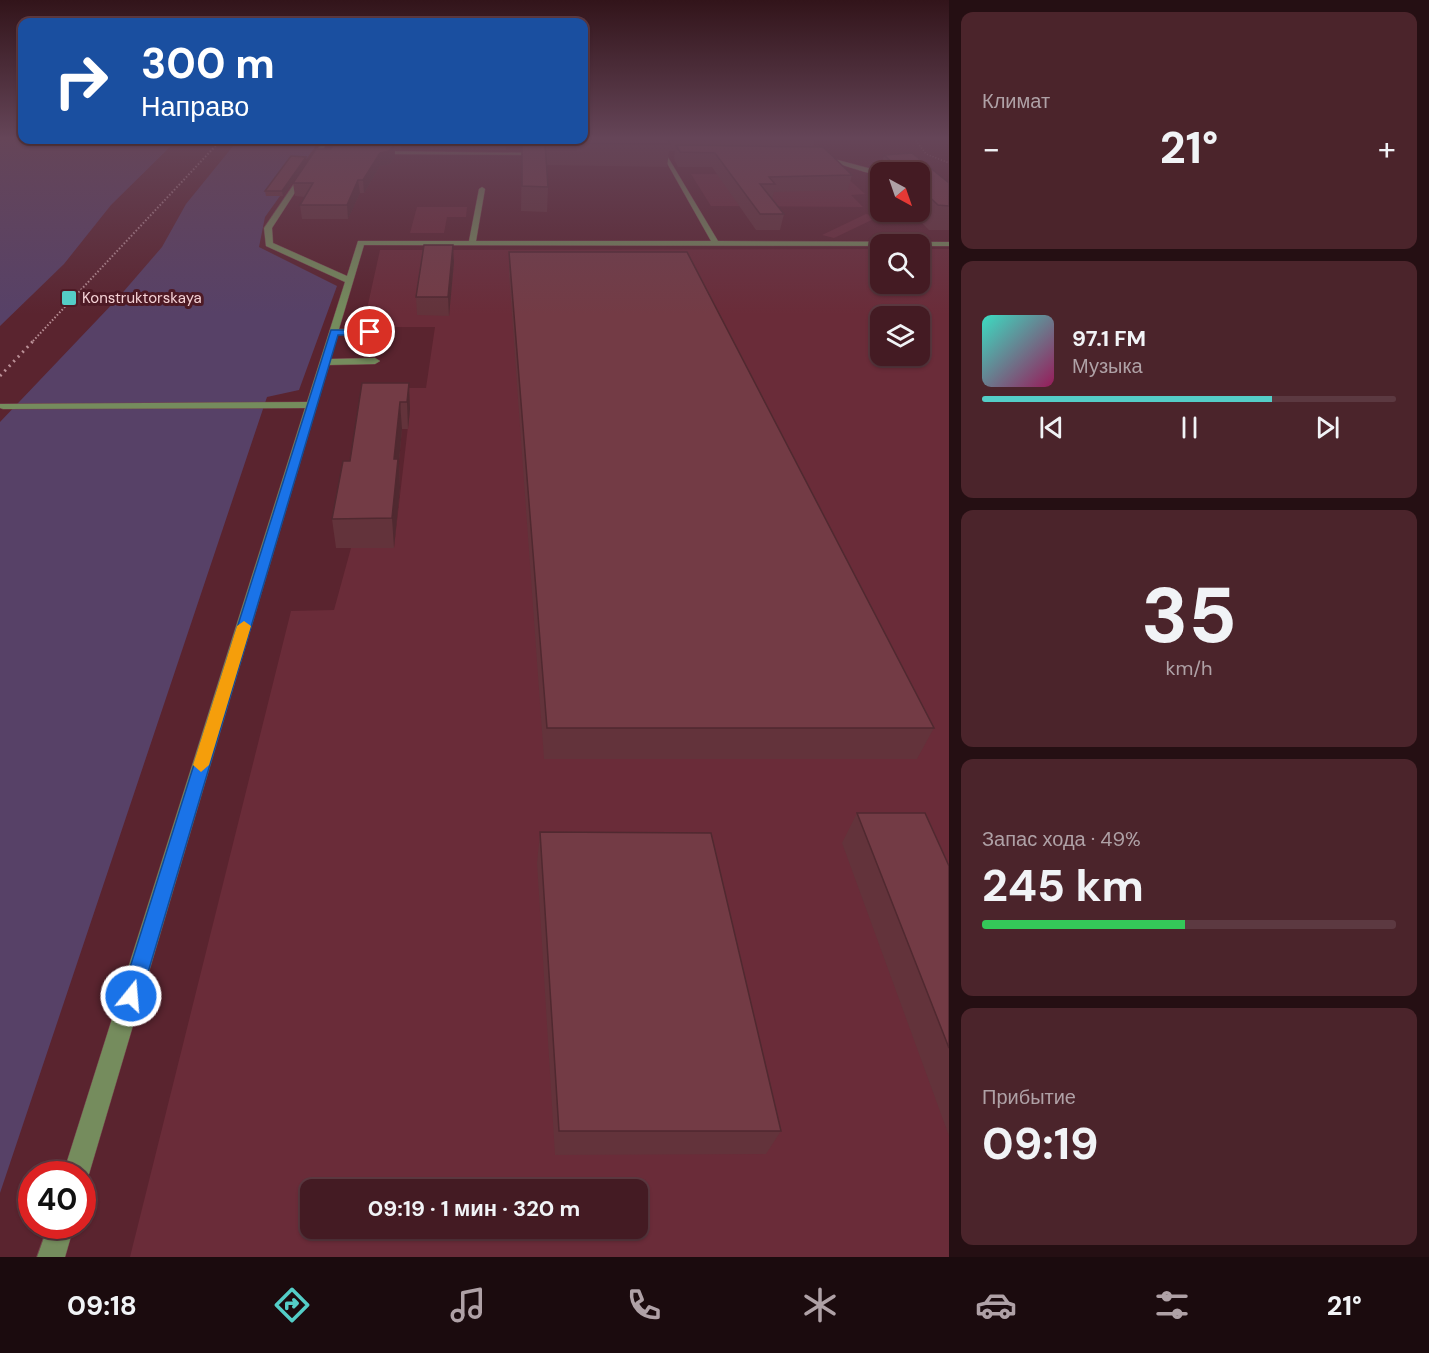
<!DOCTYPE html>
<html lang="ru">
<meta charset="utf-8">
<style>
:root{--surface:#441b23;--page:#4b242b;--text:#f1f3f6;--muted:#afa1a6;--line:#5c3941;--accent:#54cdc7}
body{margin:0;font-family:"DM Sans",sans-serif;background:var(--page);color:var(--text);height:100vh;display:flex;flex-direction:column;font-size:22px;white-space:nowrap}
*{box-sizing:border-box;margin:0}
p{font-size:20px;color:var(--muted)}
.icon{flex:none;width:33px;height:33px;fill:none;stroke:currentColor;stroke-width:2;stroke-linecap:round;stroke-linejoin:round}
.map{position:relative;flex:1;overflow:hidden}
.side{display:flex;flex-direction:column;gap:12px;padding:12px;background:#250f13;width:480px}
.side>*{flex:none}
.top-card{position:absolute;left:18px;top:18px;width:570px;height:126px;border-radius:12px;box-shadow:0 2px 4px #0004,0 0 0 2px var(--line);background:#1a4fa0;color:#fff;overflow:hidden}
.needle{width:39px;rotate:140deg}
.fabs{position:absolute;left:870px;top:162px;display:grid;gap:12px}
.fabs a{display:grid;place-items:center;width:60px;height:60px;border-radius:12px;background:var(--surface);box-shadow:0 2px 4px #0004,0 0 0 2px var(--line);font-size:30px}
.speed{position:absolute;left:18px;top:1161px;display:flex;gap:12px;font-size:30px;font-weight:700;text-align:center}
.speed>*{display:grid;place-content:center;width:78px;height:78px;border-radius:50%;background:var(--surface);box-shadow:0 2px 4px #0004,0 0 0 2px var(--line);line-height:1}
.speed .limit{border:9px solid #d22;background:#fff;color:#111}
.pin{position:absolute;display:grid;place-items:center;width:51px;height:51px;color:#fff;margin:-26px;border:3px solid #fff;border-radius:50%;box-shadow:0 2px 6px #0007}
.me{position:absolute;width:66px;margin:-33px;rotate:17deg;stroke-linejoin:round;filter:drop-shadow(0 0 4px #0008)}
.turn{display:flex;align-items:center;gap:21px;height:126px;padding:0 24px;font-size:27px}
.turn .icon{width:78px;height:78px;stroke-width:2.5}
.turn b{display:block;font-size:42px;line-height:51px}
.big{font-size:45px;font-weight:700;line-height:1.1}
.side .card{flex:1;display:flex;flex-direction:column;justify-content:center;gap:9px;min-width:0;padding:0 21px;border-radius:12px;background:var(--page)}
.side .dial{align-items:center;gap:0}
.dial b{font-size:78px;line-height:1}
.song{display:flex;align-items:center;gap:18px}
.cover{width:72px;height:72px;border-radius:9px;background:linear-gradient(135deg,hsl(170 70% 55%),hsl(330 70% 35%))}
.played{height:6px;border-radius:3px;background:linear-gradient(90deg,var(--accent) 70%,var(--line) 70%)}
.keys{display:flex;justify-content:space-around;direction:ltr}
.heat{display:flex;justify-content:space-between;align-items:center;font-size:33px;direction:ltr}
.charge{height:9px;border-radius:4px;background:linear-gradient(90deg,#34c759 49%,var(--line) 0)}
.trip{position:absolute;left:300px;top:1179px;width:348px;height:60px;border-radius:12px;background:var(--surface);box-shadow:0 2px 4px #0004,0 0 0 2px var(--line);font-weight:700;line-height:60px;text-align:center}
.tabs{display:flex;height:96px;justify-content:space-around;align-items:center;background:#1b0b0e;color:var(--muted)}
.tabs .icon{width:42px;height:42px}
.tabs .on{color:var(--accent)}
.tabs b{font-size:27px;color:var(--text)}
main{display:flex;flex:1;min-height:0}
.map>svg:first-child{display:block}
.built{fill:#6a2c39;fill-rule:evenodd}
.green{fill:#574167}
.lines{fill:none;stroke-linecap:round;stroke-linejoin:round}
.minor-casing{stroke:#76434d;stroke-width:1}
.path{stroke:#966870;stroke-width:1.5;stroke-dasharray:1 2;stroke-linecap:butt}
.minor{fill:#758c5d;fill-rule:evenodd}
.rail-far1{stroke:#ba9097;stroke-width:2;stroke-dasharray:1.5 2;stroke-linecap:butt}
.rail{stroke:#ba9097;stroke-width:3;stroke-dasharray:2 4.5;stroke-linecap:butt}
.wall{fill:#63333b}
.shaded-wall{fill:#502930}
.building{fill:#733b45;stroke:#502930;stroke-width:1.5}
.route{fill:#1a73e8;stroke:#114b97;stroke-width:1.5}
.slow{fill:#f59e0b}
.poi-dot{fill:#54cdc7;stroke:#4e1a25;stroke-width:2}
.labels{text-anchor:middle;stroke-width:6;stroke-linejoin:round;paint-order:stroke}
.far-poi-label{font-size:15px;fill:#f5d2d6;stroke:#4e1a25;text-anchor:start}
</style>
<main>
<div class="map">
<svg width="949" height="1257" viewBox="0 0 949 1257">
<rect width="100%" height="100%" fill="#5a242f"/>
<!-- built -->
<path class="built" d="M 691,174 L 844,175 L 865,194 L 851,195 L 863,207 L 711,206 Z
M 417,207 L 467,207 L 466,217 L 447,217 L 444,233 L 410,233 Z
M 866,214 L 878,217 L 834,238 L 822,235 Z
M 880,249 L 880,284 L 920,284 L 920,249 L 949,249 L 949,1257 L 130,1257 L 291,611 L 334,610 L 351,548 L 394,547 L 410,409 L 365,388 L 426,388 L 435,327 L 363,327 L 380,250 ZM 880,316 L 920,316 L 920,356 L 880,356 ZM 310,1190 L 638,1190 L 638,1228 L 310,1228 Z"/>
<!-- green -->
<path class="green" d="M 0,138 L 177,140 L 111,205 L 64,264 L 0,326 Z
M 238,140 L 320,140 L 265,217 L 259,247 L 337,286 L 299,390 L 267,397 L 0,1193 L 0,422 L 118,298 L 162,247 L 186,204 Z"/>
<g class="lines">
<!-- minor casing -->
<g class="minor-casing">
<path id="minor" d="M 324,140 L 329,140 L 272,228 L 273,243 L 347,276 L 358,241 L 469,241 L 479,189 L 482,187 L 485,189 L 476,241 L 711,241 L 663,156 L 666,154 L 718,241 L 949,242 L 949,246 L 364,245 L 339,329 L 370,329 L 375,332 L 370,335 L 338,335 L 330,359 L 375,358 L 380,361 L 375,364 L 329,365 L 89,1174 L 82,1184 L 82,1174 L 63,1174 L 305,408 L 3,409 L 0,408 L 0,404 L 307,402 L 345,282 L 266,246 L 264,228 Z
M 373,151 L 540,153 L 543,155 L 375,154 Z
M 819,155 L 883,172 L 880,175 C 858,172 839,162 817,158 Z
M 48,1226 L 74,1226 L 65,1257 L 37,1257 Z"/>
</g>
<!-- path -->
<path class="path" d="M 914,138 L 926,154 L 949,163"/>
<!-- minor -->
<use href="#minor" class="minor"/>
<!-- rail-far1 -->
<path class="rail-far1" d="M 33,341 L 221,140"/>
<!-- rail -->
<path class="rail" d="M 0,376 L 35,339"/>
</g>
<!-- wall -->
<path class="wall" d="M 584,138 L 815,138 L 813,147 L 852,175 L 848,190 L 774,192 L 772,199 L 784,214 L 780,230 L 756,230 L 712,167 L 678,167 L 674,159 L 675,151 L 669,151 L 667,167 L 547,165 L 548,187 L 547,212 L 521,211 L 522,140 L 584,140 Z
M 340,140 L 404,140 L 404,145 L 401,149 L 395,148 L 395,157 L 390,164 L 380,166 L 364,193 L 360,193 L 348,219 L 302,219 L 300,205 L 305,197 L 295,196 L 293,183 L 331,149 L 340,144 Z
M 430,140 L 520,140 L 506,150 L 430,149 Z
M 884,155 L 949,183 L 949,230 L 929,230 L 911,212 L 920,212 L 920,172 L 880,172 L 880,180 L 878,177 Z
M 307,161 L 283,196 L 266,196 L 265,191 Z
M 509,252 L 934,728 L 917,759 L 544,759 L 509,274 Z
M 454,262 L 449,316 L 417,315 L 416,297 Z
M 409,383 L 410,409 L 408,429 L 402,429 L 399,461 L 400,488 L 394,548 L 336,548 L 332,519 Z
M 857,813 L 949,866 L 949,1136 L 842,843 Z
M 540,832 L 781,1131 L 766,1154 L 555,1155 L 537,863 Z"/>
<!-- shaded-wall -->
<path class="shaded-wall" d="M 401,140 L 404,140 L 404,145 L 401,149 Z
M 506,140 L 520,140 L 506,150 Z
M 394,145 L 395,157 L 390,164 L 380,166 L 364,193 L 363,180 L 380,153 Z
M 306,157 L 307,161 L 283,196 L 282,191 Z
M 358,180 L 360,193 L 348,219 L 347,205 Z
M 453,245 L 454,262 L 449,316 L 448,297 Z
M 409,383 L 410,409 L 408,429 L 407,402 Z
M 400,402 L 402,429 L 399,461 L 400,488 L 394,548 L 392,518 L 394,459 Z"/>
<!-- building -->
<path class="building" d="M 584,138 L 666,138 L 670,144 L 545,143 L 548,187 L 522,186 L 522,140 L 584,140 Z
M 334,144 L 394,145 L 389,151 L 380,153 L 363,180 L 358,180 L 347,205 L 300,205 L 313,183 L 293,183 L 316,149 L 331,149 Z
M 676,145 L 823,147 L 852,175 L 769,177 L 775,184 L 760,184 L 784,214 L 760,214 L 715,153 L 680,152 Z
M 912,153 L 949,183 L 949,206 L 938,205 L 920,188 L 920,172 L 903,172 L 884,155 Z
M 291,156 L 306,157 L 282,191 L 265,191 Z
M 424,245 L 453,245 L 448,297 L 416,297 Z
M 509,252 L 687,252 L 934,728 L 547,728 Z
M 362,383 L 409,383 L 407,402 L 400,402 L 394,459 L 398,459 L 392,518 L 332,519 L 343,461 L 350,461 Z
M 857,813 L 925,813 L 949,866 L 949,1048 Z
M 540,832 L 711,833 L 781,1131 L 559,1131 Z"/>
<!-- sky -->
<linearGradient id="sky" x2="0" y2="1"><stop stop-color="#32141a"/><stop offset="0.44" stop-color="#654558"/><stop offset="1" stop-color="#654558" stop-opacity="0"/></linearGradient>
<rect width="949" height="314" fill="url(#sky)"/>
<!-- route -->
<path class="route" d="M 331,330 L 370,330 L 374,332 L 370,335 L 338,335 L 141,996 L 138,1003 L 131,1005 L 124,1003 L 121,996 Z"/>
<!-- slow -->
<path class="slow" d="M 244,621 L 251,626 L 209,765 L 201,772 L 193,765 L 237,626 Z"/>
<!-- markers -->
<rect class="poi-dot" x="61" y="290" width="16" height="16" rx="3"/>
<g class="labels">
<!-- far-poi labels -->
<g class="far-poi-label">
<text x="82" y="303">Konstruktorskaya</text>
</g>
</g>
</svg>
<div class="fabs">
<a><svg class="needle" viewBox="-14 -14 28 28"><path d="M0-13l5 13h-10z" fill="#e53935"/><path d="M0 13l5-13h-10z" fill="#afa1a6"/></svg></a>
<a><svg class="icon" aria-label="search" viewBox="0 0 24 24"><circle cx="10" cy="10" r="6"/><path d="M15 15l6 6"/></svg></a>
<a><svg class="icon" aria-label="layers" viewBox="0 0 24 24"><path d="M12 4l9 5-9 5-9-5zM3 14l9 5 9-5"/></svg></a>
</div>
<div class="speed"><div class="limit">40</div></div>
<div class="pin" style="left:370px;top:332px;background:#d93025"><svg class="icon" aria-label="arrive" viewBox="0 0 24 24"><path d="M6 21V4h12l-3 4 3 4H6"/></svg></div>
<svg class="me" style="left:131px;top:996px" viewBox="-20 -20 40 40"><circle r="17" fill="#1a73e8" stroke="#fff" stroke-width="3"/><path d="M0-11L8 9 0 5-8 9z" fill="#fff"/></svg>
<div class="trip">09:19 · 1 мин · 320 m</div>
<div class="top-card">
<div class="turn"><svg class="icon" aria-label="right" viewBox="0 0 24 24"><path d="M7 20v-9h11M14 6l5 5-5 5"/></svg><div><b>300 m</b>Направо</div></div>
</div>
</div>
<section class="side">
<div class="card"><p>Климат</p>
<div class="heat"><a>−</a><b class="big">21°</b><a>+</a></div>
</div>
<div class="card">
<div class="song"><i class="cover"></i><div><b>97.1 FM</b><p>Музыка</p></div></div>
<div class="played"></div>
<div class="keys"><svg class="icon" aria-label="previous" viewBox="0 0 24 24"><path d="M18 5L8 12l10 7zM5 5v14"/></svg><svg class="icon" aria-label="pause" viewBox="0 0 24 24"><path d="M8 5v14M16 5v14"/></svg><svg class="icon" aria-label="next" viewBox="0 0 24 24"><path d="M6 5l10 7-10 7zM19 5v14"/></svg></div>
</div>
<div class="card dial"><b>35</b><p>km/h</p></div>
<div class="card"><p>Запас хода · 49%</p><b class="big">245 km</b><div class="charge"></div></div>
<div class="card"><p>Прибытие</p><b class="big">09:19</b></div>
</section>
</main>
<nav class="tabs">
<b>09:18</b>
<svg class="icon on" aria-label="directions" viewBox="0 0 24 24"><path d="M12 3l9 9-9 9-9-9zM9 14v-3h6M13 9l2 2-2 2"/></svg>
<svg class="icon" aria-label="music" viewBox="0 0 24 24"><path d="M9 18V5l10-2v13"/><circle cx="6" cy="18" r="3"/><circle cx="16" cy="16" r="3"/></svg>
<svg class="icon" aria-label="phone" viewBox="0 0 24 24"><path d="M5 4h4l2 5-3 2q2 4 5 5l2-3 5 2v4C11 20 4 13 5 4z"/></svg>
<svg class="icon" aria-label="climate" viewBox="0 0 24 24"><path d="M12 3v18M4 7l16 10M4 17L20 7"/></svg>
<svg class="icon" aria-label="car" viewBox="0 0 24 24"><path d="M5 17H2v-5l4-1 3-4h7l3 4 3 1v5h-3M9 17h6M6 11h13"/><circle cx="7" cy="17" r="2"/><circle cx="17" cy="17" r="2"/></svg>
<svg class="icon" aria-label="filters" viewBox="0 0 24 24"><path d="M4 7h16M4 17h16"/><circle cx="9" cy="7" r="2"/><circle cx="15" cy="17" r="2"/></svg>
<b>21°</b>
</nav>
